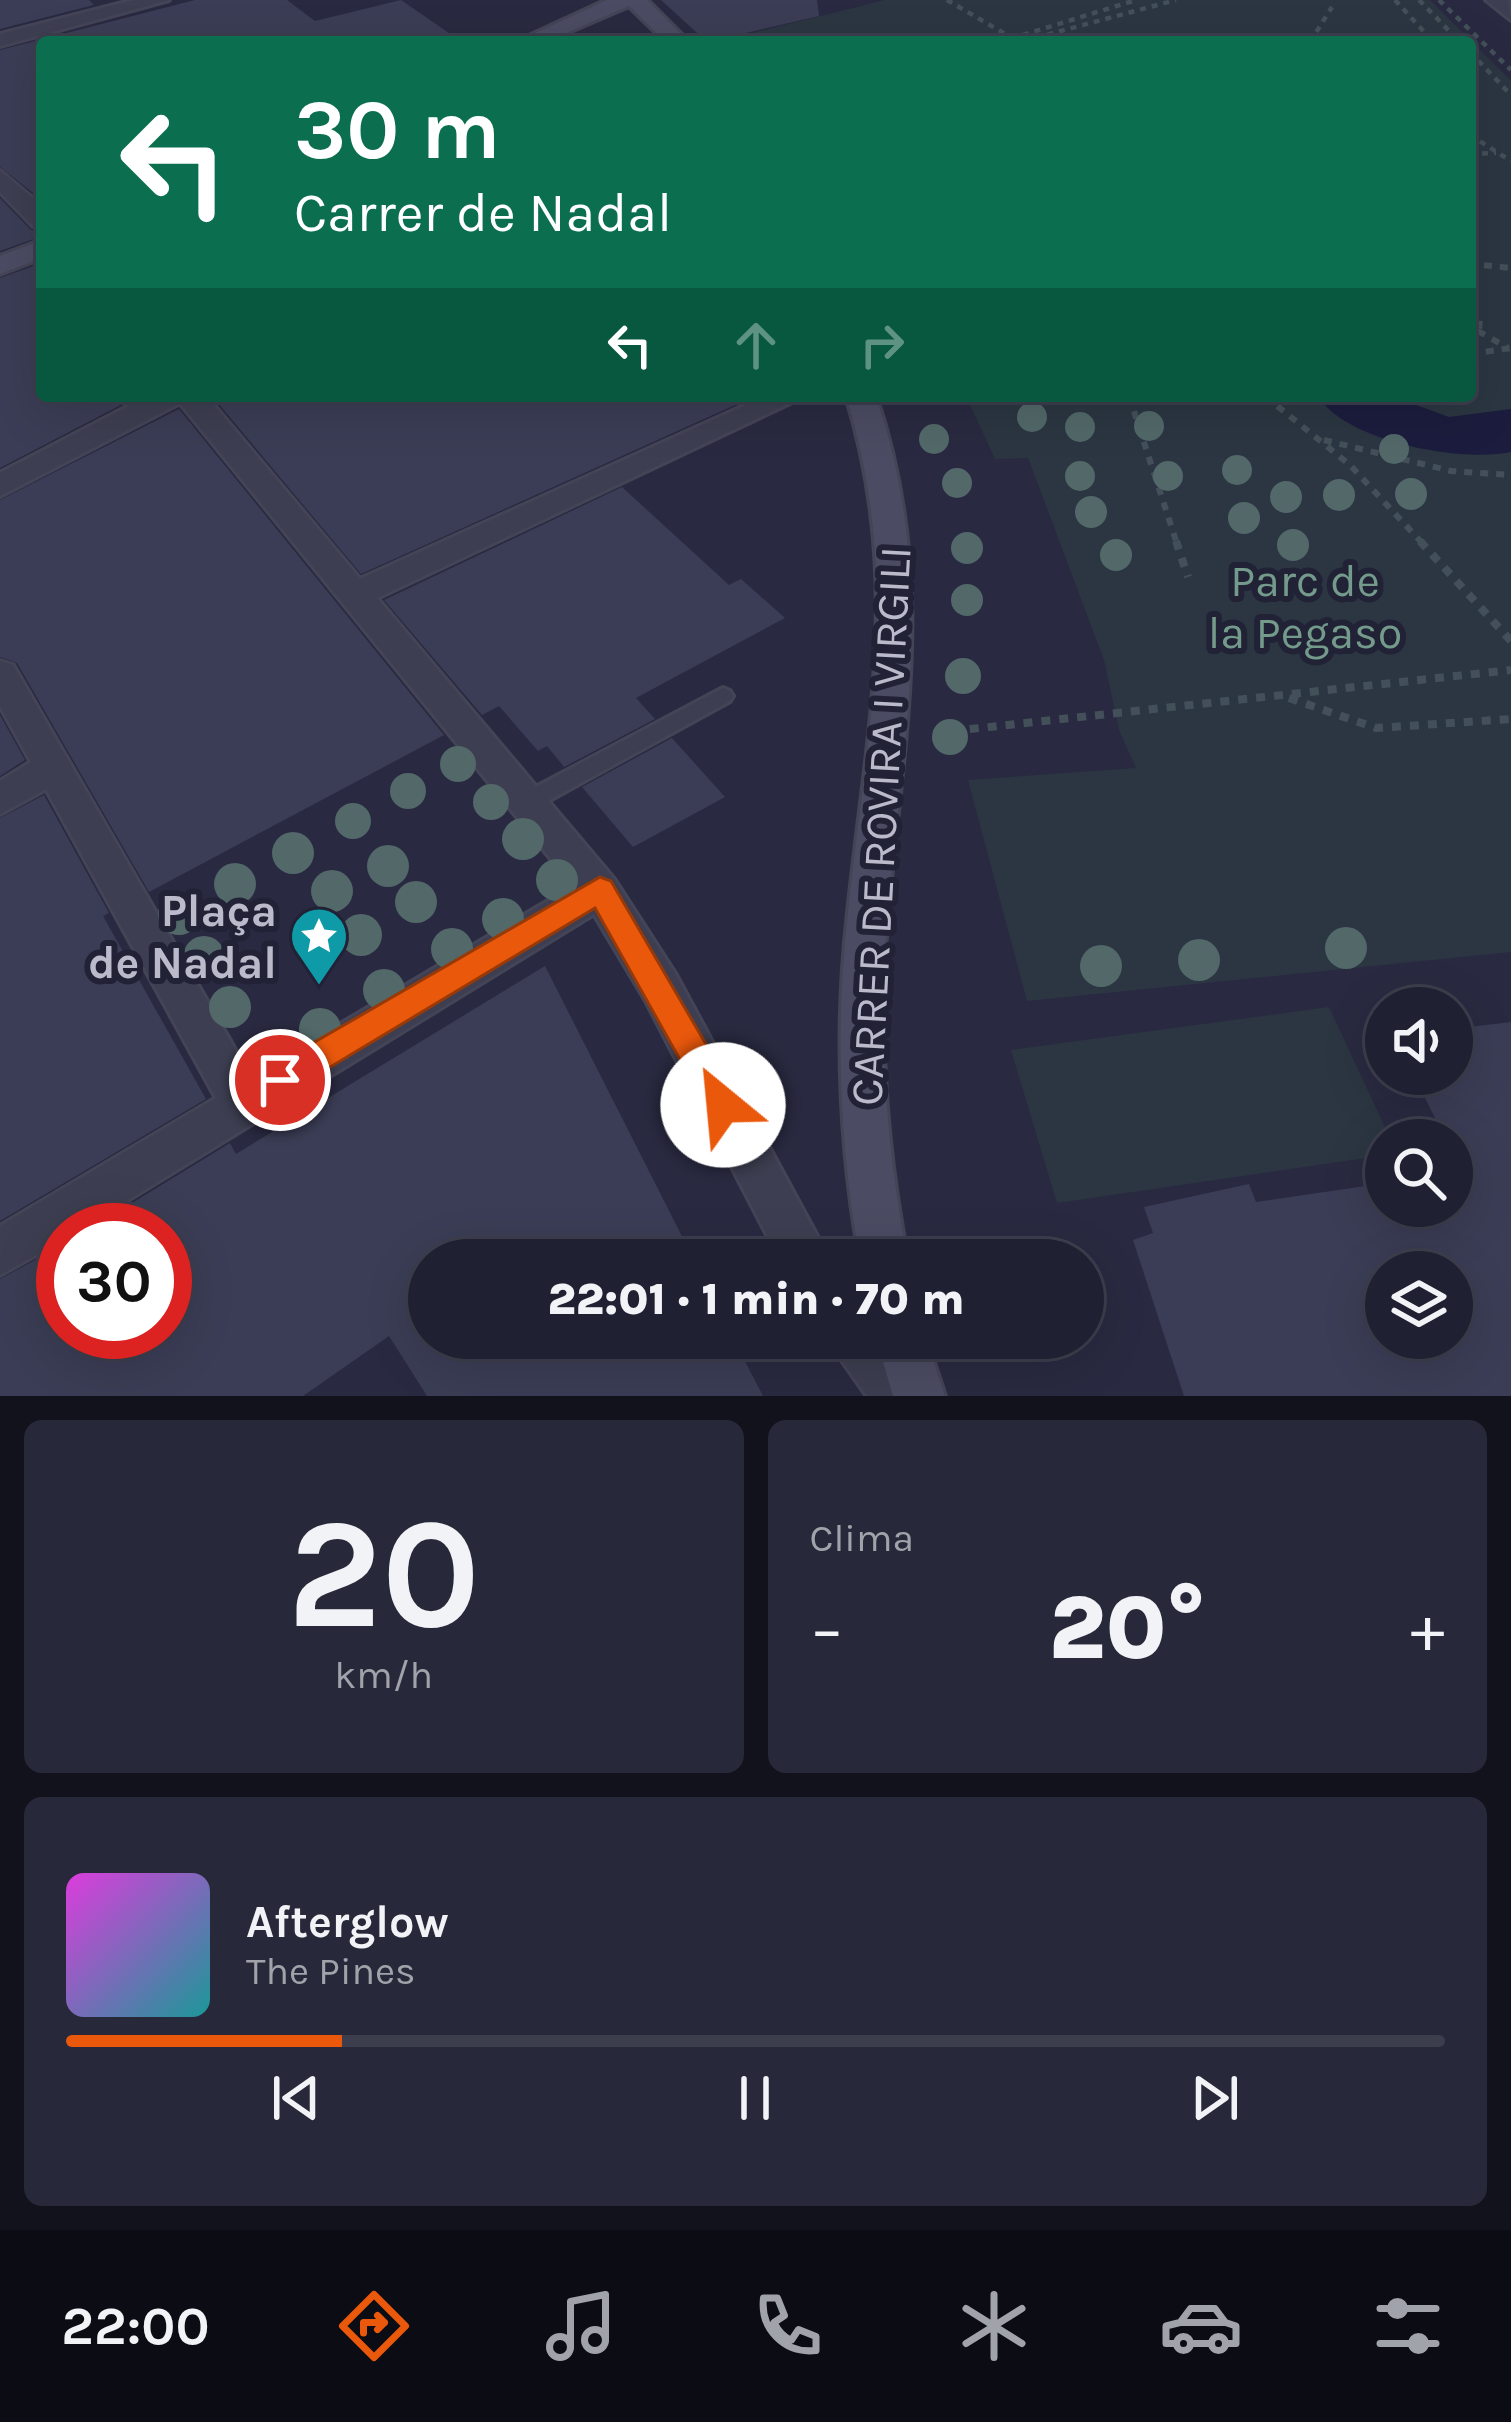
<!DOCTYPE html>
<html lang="es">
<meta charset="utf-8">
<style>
:root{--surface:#1f2031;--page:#272839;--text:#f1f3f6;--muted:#a1a3ab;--line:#3c3e4d;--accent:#ea580c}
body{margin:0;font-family:Karla,sans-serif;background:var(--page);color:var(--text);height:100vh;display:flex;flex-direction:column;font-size:45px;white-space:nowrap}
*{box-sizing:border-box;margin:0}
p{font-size:39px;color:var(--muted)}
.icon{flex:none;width:66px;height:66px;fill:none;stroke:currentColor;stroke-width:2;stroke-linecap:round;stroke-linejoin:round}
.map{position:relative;height:1396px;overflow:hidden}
.details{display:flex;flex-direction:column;gap:24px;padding:24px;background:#11121b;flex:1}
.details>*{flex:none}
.top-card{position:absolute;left:36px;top:36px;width:1440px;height:366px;border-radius:12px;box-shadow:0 12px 48px #0002,0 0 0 3px var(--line);background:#0b6e4f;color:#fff;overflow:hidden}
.fabs{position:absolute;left:1365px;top:987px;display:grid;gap:24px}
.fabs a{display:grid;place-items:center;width:108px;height:108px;border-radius:50%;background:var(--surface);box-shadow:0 12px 48px #0002,0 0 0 3px var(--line);font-size:60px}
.speed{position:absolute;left:36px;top:1203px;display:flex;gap:24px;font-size:60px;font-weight:700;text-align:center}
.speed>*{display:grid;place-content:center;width:156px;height:156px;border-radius:50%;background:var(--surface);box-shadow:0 12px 48px #0002,0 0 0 3px var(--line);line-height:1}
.speed .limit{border:18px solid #d22;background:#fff;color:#111}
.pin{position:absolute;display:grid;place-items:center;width:102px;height:102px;color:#fff;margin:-51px;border:6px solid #fff;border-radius:50%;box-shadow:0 3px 12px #0007}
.me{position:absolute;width:132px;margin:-66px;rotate:332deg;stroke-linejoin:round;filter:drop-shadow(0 0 9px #0008)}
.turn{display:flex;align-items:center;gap:42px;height:252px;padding:0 60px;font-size:54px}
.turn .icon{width:156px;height:156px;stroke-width:2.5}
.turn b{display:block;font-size:84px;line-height:102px}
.lanes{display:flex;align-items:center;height:114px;padding:0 60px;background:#0003;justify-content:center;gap:60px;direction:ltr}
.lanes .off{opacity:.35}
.big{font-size:90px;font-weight:800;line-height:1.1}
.details .tile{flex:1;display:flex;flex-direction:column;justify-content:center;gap:18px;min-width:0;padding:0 42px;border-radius:18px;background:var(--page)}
.details .dial{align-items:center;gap:0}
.dial b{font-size:156px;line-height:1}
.song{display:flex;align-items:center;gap:36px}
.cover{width:144px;height:144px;border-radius:18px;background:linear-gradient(135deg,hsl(300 70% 55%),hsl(180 70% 35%))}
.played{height:12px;border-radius:6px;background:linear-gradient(90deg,var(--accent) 20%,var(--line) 20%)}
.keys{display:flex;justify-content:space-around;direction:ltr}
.heat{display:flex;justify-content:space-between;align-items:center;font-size:66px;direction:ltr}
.details .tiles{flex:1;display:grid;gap:24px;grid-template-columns:1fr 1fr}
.tile:last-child{grid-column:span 2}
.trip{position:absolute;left:408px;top:1239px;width:696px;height:120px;border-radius:60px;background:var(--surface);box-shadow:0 12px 48px #0002,0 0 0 3px var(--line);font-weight:800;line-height:120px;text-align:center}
.menu{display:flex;height:192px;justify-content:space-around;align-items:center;background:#0c0d14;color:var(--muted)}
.menu .icon{width:84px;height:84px}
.menu .selected{color:var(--accent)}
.menu b{font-size:54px;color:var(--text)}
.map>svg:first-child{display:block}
.green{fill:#2b3642}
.water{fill:#1c1d3e}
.building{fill:#3b3d56;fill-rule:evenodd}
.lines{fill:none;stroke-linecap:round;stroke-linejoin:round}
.lane-casing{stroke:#444457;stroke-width:6}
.street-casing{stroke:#444457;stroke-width:6}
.secondary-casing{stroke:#444457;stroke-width:6}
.path-far2{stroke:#445059;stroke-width:4.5;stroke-dasharray:6 6;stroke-linecap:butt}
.path-far1{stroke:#445059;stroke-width:6;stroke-dasharray:8 8;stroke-linecap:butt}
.path{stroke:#445059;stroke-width:8;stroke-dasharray:9 9;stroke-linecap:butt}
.lane{fill:#3d3e51;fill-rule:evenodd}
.street{fill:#3d3e51;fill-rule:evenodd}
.secondary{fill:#4b4b63;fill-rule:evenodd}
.tree{fill:#526869}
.route{fill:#ea580c;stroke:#983908;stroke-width:3}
.labels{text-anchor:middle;stroke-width:12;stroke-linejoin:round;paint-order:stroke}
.park-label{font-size:45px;fill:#739a8a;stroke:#212236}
.street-label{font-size:45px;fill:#babacb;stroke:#212236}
.poi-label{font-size:45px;font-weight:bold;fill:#babacb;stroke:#212236;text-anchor:end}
</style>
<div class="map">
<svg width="1511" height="1396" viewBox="0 0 1511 1396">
<rect width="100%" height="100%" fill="#292a41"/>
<!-- green -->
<path class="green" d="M 885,0 L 1430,0 L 1511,81 L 1511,952 L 1027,1001 L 968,780 L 1136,768 L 1119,730 L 1104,660 L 1028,458 L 995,459 L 966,396 L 1470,396 L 1470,42 L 715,42 Z
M 1329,1007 L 1391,1140 L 1386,1140 L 1386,1155 L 1057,1203 L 1011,1050 Z"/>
<!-- water -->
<path class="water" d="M 1318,396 L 1392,396 L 1449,417 L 1511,409 L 1511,452 C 1461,463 1345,441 1318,396 Z"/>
<!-- building -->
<path class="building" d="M 0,0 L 89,0 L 94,5 L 0,29 Z
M 195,0 L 287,0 L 315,21 L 401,0 L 462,42 L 42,42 L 42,200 L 0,167 L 0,50 Z
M 661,0 L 817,0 L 819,16 L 707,42 Z
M 0,198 L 30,229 L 42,236 L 0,251 Z
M 42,263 L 42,396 L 138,396 L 0,468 L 0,278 Z
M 212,396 L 755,396 L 361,574 Z
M 179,409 L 444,735 L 149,892 L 17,663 L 0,657 L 0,500 Z
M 622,487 L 729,585 L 741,579 L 785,618 L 636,698 L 655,719 L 564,767 L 547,746 L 538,751 L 499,706 L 482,715 L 384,600 Z
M 0,715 L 25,760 L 0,776 Z
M 672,738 L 725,797 L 633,847 L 582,787 Z
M 44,795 L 109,913 L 103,916 L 206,1099 L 0,1221 L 0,818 Z
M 545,966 L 694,1260 L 429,1260 L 429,1338 L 733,1338 L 763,1396 L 427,1396 L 389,1336 L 303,1396 L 0,1396 L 0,1279 L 63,1245 L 63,1332 L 165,1332 L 165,1230 L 88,1230 L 230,1143 L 236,1154 Z
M 1511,1022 L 1511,1396 L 1184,1396 L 1133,1240 L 1153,1233 L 1144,1207 L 1249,1184 L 1256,1202 L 1386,1183 L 1386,1206 L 1452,1206 L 1452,1172 L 1461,1171 L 1452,1140 L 1446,1140 L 1413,1074 L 1452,1074 L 1452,1029 ZM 1386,1272 L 1452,1272 L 1452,1338 L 1386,1338 Z"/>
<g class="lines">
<!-- lane casing -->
<g class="lane-casing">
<path id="lane" d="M 723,688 L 730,691 L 733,696 L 730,701 L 535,808 L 519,808 L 516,802 L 519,796 Z"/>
</g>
<!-- street casing -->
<g class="street-casing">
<path id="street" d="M 134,0 L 169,0 L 0,46 L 0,34 Z
M 1486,0 L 1508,0 L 1511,20 Z
M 0,171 L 42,206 L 42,229 L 33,226 L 0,192 Z
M 148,396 L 206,396 L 360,579 L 766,396 L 805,396 L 377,598 L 614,879 L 676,975 L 830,1260 L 780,1260 L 646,1001 L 594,914 L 79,1230 L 63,1230 L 63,1240 L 0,1275 L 0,1226 L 216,1098 L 46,789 L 0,814 L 0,781 L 31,762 L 0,706 L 0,661 L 13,665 L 251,1077 L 573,886 L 180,403 L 0,496 L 0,473 Z
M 826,1338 L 884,1338 L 918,1378 L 926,1396 L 867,1396 Z"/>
</g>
<!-- secondary casing -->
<g class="secondary-casing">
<path id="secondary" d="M 607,0 L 647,0 L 689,42 L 666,42 L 629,6 L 545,42 L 516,42 Z
M 42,240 L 42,258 L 0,274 L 0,256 Z
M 846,396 L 876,396 C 938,582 903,733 887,922 C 878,1036 886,1149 908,1260 L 860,1260 C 840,1148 835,1035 847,922 C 866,734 904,583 846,396 Z
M 876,1338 L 926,1338 L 945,1396 L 893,1396 Z"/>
</g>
<!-- path-far2 -->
<path class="path-far2" d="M 947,0 L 1012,38 L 1002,42
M 1395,0 L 1427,35 L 1425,42
M 1419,0 L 1460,42
M 1439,0 L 1511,70
M 1023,35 L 1136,0
M 1012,38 L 1031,39 L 1176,0
M 1310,42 L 1332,7
M 1470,52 L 1511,95
M 1470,88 L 1476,99 L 1470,103
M 1470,135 L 1511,161
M 1470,154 L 1496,153"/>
<!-- path-far1 -->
<path class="path-far1" d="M 1470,272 L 1481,265 L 1511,268
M 1470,309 L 1480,319 L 1479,331 L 1470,333
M 1478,331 L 1508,348
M 1470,354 L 1511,348
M 1129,396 L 1177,544
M 1265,396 L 1350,465 L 1423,544
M 1434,396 L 1464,402
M 1324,440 L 1451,471 L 1511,475"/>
<!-- path -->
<path class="path" d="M 1176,541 L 1188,577
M 1420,541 L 1511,641
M 1289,698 L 1376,728 L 1511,719
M 934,733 L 1511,670"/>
<!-- lane -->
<use href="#lane" class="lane"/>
<!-- street -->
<use href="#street" class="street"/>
<!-- secondary -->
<use href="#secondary" class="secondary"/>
</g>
<!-- trees -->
<g class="tree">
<circle cx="1032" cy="417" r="15"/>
<circle cx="1149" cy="426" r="15"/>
<circle cx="1080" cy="427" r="15"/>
<circle cx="934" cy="439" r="15"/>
<circle cx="1394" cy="449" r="15"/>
<circle cx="1237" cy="470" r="15"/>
<circle cx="1080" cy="476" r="15"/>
<circle cx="1168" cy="476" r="15"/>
<circle cx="957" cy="483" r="15"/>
<circle cx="1411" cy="494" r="16"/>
<circle cx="1339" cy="495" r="16"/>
<circle cx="1286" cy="497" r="16"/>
<circle cx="1091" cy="512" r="16"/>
<circle cx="1244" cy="518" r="16"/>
<circle cx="1293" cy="545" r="16"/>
<circle cx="967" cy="548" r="16"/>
<circle cx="1116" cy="555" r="16"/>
<circle cx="967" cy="600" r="16"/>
<circle cx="963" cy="676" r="18"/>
<circle cx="950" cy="737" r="18"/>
<circle cx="458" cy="764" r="18"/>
<circle cx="408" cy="791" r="18"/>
<circle cx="491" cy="802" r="18"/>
<circle cx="353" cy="821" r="18"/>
<circle cx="523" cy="839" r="21"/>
<circle cx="293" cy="853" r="21"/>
<circle cx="388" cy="866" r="21"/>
<circle cx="557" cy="880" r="21"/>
<circle cx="235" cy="884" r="21"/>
<circle cx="332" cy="891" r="21"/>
<circle cx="416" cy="902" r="21"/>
<circle cx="179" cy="914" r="21"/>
<circle cx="503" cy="919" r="21"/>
<circle cx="361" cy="935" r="21"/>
<circle cx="1346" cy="948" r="21"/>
<circle cx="452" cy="949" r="21"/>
<circle cx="204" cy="957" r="21"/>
<circle cx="1199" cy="960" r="21"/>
<circle cx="1101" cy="966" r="21"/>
<circle cx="384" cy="990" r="21"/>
<circle cx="230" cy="1007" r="21"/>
<circle cx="320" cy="1029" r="21"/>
<circle cx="264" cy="1062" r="21"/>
</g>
<!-- route -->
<path class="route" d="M 600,877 L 611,881 L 735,1094 L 740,1105 L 735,1115 L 723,1120 L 711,1115 L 595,908 L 292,1090 L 280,1095 L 268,1090 L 263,1080 L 268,1069 Z"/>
<!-- icons -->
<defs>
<g id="sight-pin" transform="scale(3)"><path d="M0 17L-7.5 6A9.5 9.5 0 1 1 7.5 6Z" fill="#0f9aa8" stroke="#212236"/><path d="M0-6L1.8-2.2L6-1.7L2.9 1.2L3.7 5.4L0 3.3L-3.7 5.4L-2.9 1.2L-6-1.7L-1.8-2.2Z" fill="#fff"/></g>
</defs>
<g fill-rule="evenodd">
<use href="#sight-pin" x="319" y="936"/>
</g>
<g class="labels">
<!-- park labels -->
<g class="park-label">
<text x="1305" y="596">Parc de<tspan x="1305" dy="52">la Pegaso</tspan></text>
</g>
<!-- street labels -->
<g class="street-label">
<text transform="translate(880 826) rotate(-87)" y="16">CARRER DE ROVIRA I VIRGILI</text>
</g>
<!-- poi labels -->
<g class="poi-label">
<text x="277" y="926">Plaça<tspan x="277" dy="52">de Nadal</tspan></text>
</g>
</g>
</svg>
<div class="fabs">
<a><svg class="icon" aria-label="sound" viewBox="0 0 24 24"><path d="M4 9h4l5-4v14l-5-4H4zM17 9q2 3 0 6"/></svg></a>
<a><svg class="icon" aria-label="search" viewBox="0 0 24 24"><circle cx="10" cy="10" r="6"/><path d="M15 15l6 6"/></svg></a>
<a><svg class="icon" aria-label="layers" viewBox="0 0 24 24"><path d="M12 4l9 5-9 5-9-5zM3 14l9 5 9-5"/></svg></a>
</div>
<div class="speed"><div class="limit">30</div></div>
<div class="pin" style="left:280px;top:1080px;background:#d93025"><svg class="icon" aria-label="arrive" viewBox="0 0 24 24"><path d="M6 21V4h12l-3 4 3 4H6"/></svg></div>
<svg class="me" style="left:723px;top:1105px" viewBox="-20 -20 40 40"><circle r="19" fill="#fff"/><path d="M0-13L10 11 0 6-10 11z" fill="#ea580c"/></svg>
<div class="trip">22:01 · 1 min · 70 m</div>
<div class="top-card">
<div class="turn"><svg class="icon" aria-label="left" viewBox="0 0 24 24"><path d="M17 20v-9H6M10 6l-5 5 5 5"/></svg><div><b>30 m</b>Carrer de Nadal</div></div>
<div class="lanes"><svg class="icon" aria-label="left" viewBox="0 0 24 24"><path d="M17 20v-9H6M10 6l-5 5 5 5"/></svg><svg class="icon off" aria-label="ahead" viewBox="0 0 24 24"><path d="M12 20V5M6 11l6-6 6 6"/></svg><svg class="icon off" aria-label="right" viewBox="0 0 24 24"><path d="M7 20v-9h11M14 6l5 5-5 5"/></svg></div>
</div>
</div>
<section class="details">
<div class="tiles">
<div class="tile dial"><b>20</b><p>km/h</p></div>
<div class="tile"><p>Clima</p>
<div class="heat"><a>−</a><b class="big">20°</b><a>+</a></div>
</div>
<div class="tile">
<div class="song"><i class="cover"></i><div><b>Afterglow</b><p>The Pines</p></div></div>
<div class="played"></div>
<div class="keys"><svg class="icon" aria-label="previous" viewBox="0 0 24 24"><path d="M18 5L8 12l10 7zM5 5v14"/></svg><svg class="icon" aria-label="pause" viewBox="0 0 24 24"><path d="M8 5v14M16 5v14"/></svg><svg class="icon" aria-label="next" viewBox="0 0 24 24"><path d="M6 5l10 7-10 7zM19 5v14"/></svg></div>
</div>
</div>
</section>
<nav class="menu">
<b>22:00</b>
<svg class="icon selected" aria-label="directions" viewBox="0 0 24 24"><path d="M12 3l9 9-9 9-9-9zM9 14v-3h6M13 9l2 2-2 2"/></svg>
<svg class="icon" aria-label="music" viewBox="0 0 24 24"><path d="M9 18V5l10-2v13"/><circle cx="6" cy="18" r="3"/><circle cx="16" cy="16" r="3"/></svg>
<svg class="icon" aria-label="phone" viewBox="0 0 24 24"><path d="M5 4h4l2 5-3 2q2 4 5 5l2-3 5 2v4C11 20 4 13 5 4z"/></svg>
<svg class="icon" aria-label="climate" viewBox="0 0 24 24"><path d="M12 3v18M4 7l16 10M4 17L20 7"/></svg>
<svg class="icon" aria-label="car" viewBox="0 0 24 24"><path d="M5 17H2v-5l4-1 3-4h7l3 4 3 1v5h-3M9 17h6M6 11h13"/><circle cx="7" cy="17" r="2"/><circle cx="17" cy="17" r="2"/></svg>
<svg class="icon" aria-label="filters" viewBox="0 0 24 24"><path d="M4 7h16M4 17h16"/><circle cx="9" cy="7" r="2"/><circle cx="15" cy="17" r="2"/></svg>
</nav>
